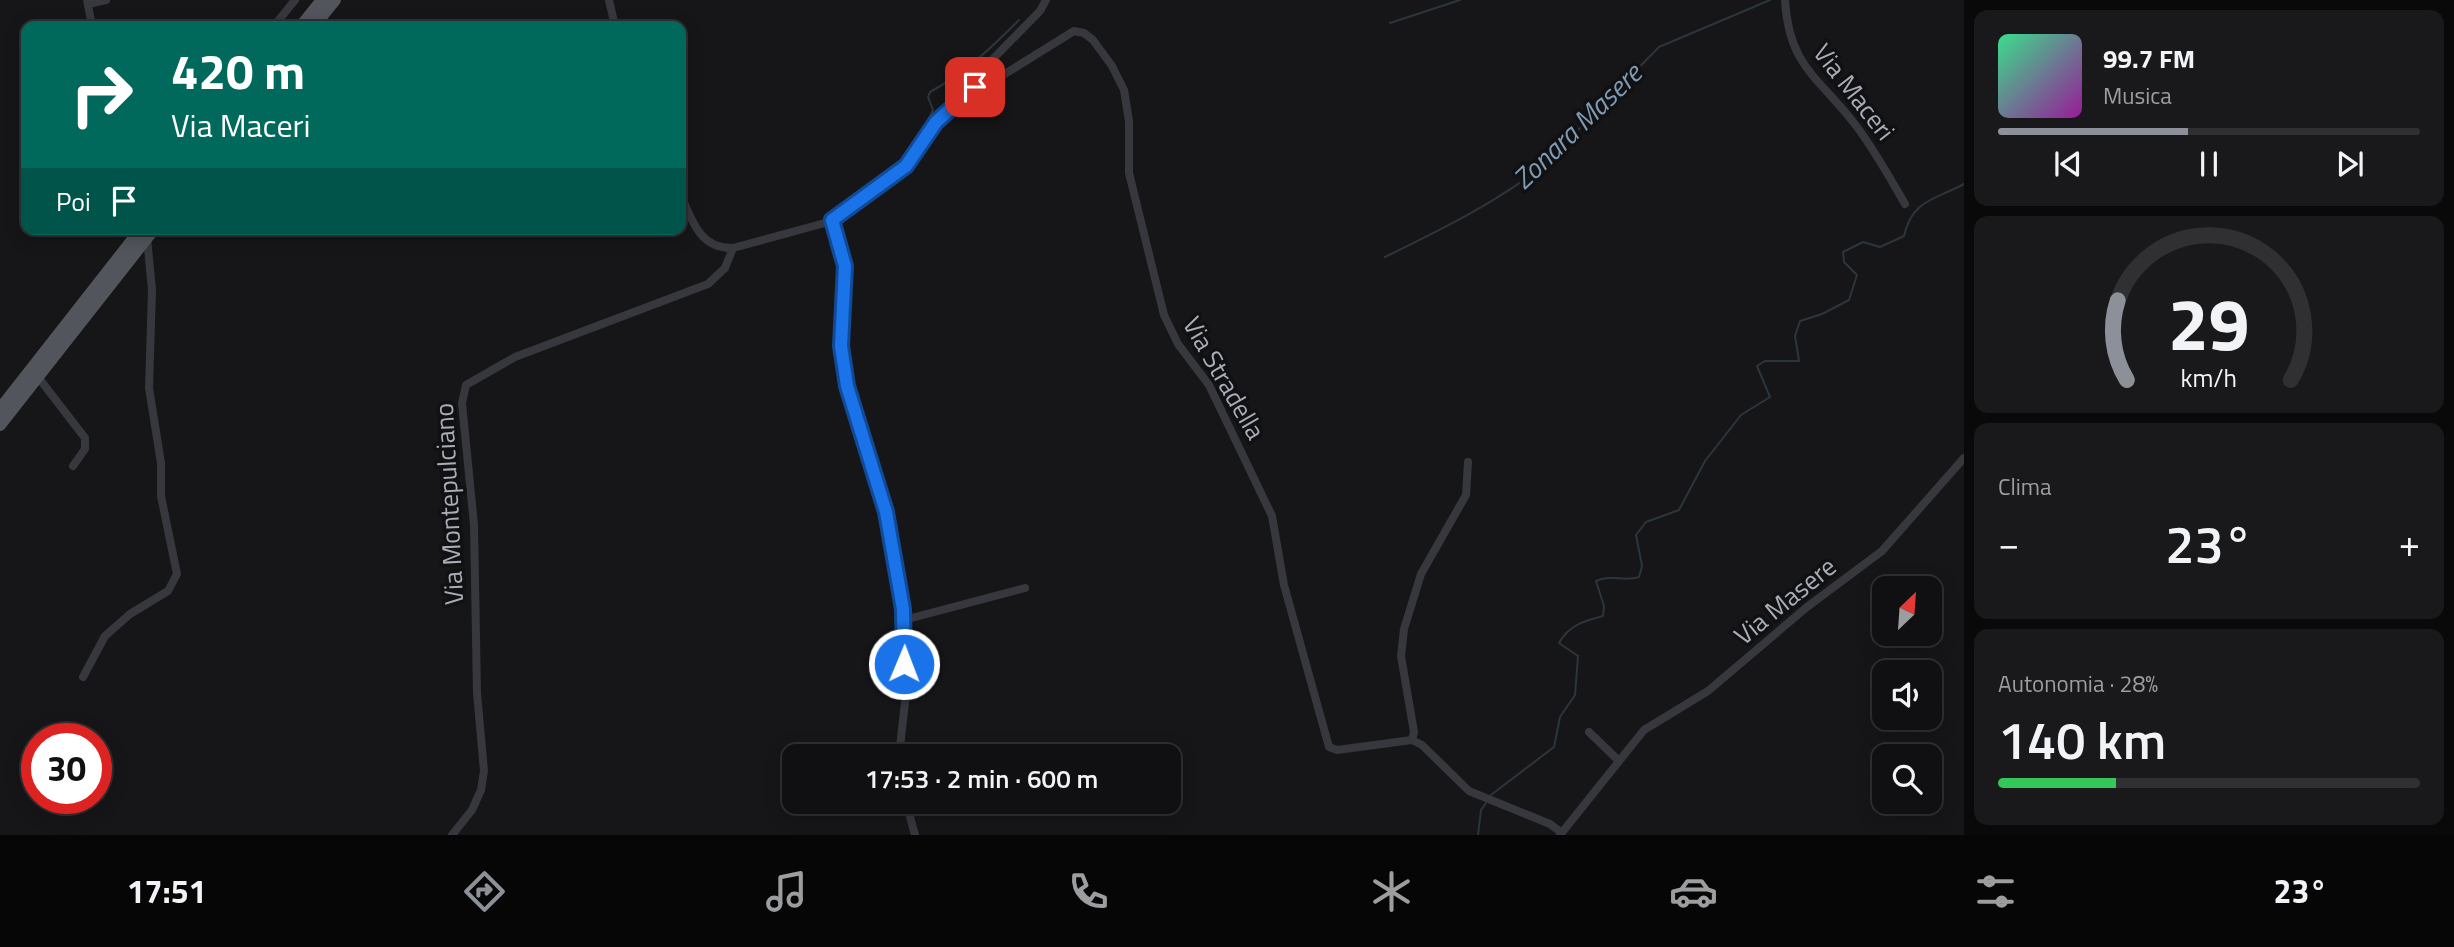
<!DOCTYPE html>
<html lang="it">
<meta charset="utf-8">
<style>
:root{--surface:#101012;--page:#19191b;--text:#f1f3f6;--muted:#9c9d9f;--line:#303032;--accent:#8c9099}
body{margin:0;font-family:"Titillium Web",sans-serif;background:var(--page);color:var(--text);height:100vh;display:flex;flex-direction:column;font-size:26px;white-space:nowrap}
*{box-sizing:border-box;margin:0}
p{font-size:23px;color:var(--muted)}
.icon{flex:none;width:38px;height:38px;fill:none;stroke:currentColor;stroke-width:2;stroke-linecap:round;stroke-linejoin:round}
.map{position:relative;flex:1;overflow:hidden}
.details{display:flex;flex-direction:column;gap:10px;padding:10px;background:#09090a;width:490px}
.details>*{flex:none}
.hud{position:absolute;left:21px;top:21px;width:665px;height:214px;border-radius:14px;box-shadow:0 4px 18px #0003,0 0 0 2px var(--line);background:#00695c;color:#fff;overflow:hidden}
.needle{width:46px;rotate:25deg}
.tools{position:absolute;left:1872px;top:576px;display:grid;gap:14px}
.tools a{display:grid;place-items:center;width:70px;height:70px;border-radius:14px;background:var(--surface);box-shadow:0 4px 18px #0003,0 0 0 2px var(--line);font-size:35px}
.speed{position:absolute;left:21px;top:723px;display:flex;gap:14px;font-size:35px;font-weight:700;text-align:center}
.speed>*{display:grid;place-content:center;width:91px;height:91px;border-radius:50%;background:var(--surface);box-shadow:0 4px 18px #0003,0 0 0 2px var(--line);line-height:1}
.speed .limit{border:10px solid #d22;background:#fff;color:#111}
.pin{position:absolute;display:grid;place-items:center;width:60px;height:60px;color:#fff;margin:-30px;border-radius:14px;box-shadow:0 4px 10px #0006}
.me{position:absolute;width:77px;margin:-38px;rotate:1deg;stroke-linejoin:round;filter:drop-shadow(0 0 5px #0008)}
.turn{display:flex;align-items:center;gap:24px;height:147px;padding:0 35px;font-size:32px}
.turn .icon{width:91px;height:91px;stroke-width:2.5}
.turn b{display:block;font-size:49px;line-height:60px}
.then{display:flex;align-items:center;height:66px;padding:0 35px;background:#0003;gap:14px;font-size:26px}
.big{font-size:52px;font-weight:600;line-height:1.1}
.details .widget{flex:1;display:flex;flex-direction:column;justify-content:center;gap:10px;min-width:0;padding:0 24px;border-radius:14px;background:var(--page)}
.details .dial{align-items:center;gap:0}
.dial svg{height:182px;overflow:visible;fill:none;stroke:var(--line);stroke-width:7;stroke-linecap:round;text-anchor:middle}
.dial text{fill:var(--text);stroke:none}
.song{display:flex;align-items:center;gap:21px}
.cover{width:84px;height:84px;border-radius:10px;background:linear-gradient(135deg,hsl(150 70% 55%),hsl(300 70% 35%))}
.played{height:7px;border-radius:4px;background:linear-gradient(90deg,var(--accent) 45%,var(--line) 45%)}
.keys{display:flex;justify-content:space-around;direction:ltr}
.heat{display:flex;justify-content:space-between;align-items:center;font-size:38px;direction:ltr}
.charge{height:10px;border-radius:5px;background:linear-gradient(90deg,#34c759 28%,var(--line) 0)}
.trip{position:absolute;left:782px;top:744px;width:399px;height:70px;border-radius:14px;background:var(--surface);box-shadow:0 4px 18px #0003,0 0 0 2px var(--line);font-weight:600;line-height:70px;text-align:center}
.tabs{display:flex;height:112px;justify-content:space-around;align-items:center;background:#060607;color:var(--muted)}
.tabs .icon{width:49px;height:49px}
.tabs .on{color:var(--accent)}
.tabs b{font-size:32px;color:var(--text)}
main{display:flex;flex:1;min-height:0}
.map>svg:first-child{display:block}
.lines{fill:none;stroke-linecap:round;stroke-linejoin:round}
.stream{stroke:#2c353c;stroke-width:2}
.street{stroke:#37383d;stroke-width:8}
.primary{stroke:#53555c;stroke-width:12}
.route-casing{stroke:#114b97;stroke-width:18}
.route{stroke:#1a73e8;stroke-width:12}
.labels{text-anchor:middle;stroke-width:7;stroke-linejoin:round;paint-order:stroke}
.street-label{font-size:26px;fill:#a8adb8;stroke:#111113}
.water-label{font-size:28px;font-style:italic;fill:#7f9bb3;stroke:#111113}
</style>
<main>
<div class="map">
<svg width="1964" height="835" viewBox="0 0 1964 835">
<rect width="100%" height="100%" fill="#161618"/>
<g class="lines">
<!-- stream -->
<path class="stream" d="M 1390,23 L 1460,0
M 917,143 L 933,110 L 928,97 L 930,92 C 965,73 991,48 1019,20
M 894,170 L 914,148
M 1385,257 C 1440,230 1494,204 1543,166 L 1659,47 L 1770,0
M 1491,795 L 1554,747 L 1560,717 L 1575,695 L 1578,656 L 1559,643 C 1569,625 1584,621 1603,616 L 1604,606 L 1596,581 C 1611,574 1624,582 1639,577 L 1642,566 L 1636,535 L 1646,522 L 1679,510 L 1705,461 L 1741,415 L 1770,397 L 1757,366 L 1765,361 L 1799,361 L 1795,336 L 1800,321 L 1822,314 L 1849,300 L 1857,275 L 1844,262 L 1843,252 L 1863,242 L 1880,247 L 1904,236 C 1912,200 1934,200 1964,184
M 1478,835 L 1481,810 L 1486,803"/>
<!-- street -->
<path class="street" d="M 87,0 L 92,26
M 609,0 L 615,26
M 1785,0 C 1789,69 1821,78 1857,127 C 1875,151 1890,178 1905,204
M 88,4 L 106,0
M 274,26 L 295,0
M 975,87 L 992,82 L 1074,31 L 1084,33 L 1093,40 L 1112,66 L 1124,90 L 1129,121 L 1129,173 L 1164,315 L 1178,344 L 1209,385 L 1272,516 L 1284,585 L 1329,747 L 1337,750 L 1412,740 L 1422,745 L 1469,791 L 1550,824 L 1562,833
M 681,195 C 692,221 700,249 733,248 L 832,221 L 845,266 L 841,346 L 847,386 L 886,512 L 903,609 L 905,702 L 899,756
M 832,221 L 906,166 L 936,122 L 975,87 L 984,68 L 1040,11 L 1046,0
M 38,377 L 85,438 L 85,449 L 73,466
M 904,620 L 1025,588
M 83,677 L 105,636 L 130,614 L 168,591 L 177,574 L 161,496 L 161,463 L 149,388 L 152,290 L 147,238
M 1589,732 L 1618,760
M 1412,740 L 1414,732 L 1401,656 L 1404,629 L 1421,574 L 1466,495 L 1468,462
M 906,802 L 915,835
M 452,835 L 472,810 L 481,790 L 484,771 L 477,693 L 474,525 L 462,403 L 466,385 L 515,357 L 708,284 L 725,268 L 733,248
M 1560,835 L 1644,730 L 1708,691 L 1807,607 L 1882,551 L 1964,458"/>
<!-- primary -->
<path class="primary" d="M 301,26 L 322,0
M 314,26 L 335,0
M 0,409 L 141,229
M 0,425 L 154,229"/>
</g>
<g class="lines">
<!-- route casing -->
<g class="route-casing">
<path id="route" d="M 904,664 L 903,609 L 886,512 L 847,386 L 841,346 L 845,266 L 832,220 L 906,166 L 936,122 L 975,87"/>
</g>
<!-- route -->
<use href="#route" class="route"/>
</g>
<g class="labels">
<!-- street labels -->
<g class="street-label">
<text transform="translate(1854 92) rotate(52)" y="9">Via Maceri</text>
<text transform="translate(1224 378) rotate(60)" y="9">Via Stradella</text>
<text transform="translate(449 504) rotate(-93)" y="9">Via Montepulciano</text>
<text transform="translate(1785 601) rotate(-39)" y="9">Via Masere</text>
</g>
<!-- water labels -->
<g class="water-label">
<text transform="translate(1577 126) rotate(-44)" y="10">Zonara Masere</text>
</g>
</g>
</svg>
<div class="tools">
<a><svg class="needle" viewBox="-14 -14 28 28"><path d="M0-13l5 13h-10z" fill="#e53935"/><path d="M0 13l5-13h-10z" fill="#9c9d9f"/></svg></a>
<a><svg class="icon" aria-label="sound" viewBox="0 0 24 24"><path d="M4 9h4l5-4v14l-5-4H4zM17 9q2 3 0 6"/></svg></a>
<a><svg class="icon" aria-label="search" viewBox="0 0 24 24"><circle cx="10" cy="10" r="6"/><path d="M15 15l6 6"/></svg></a>
</div>
<div class="speed"><div class="limit">30</div></div>
<div class="pin" style="left:975px;top:87px;background:#d93025"><svg class="icon" aria-label="arrive" viewBox="0 0 24 24"><path d="M6 21V4h12l-3 4 3 4H6"/></svg></div>
<svg class="me" style="left:904px;top:664px" viewBox="-20 -20 40 40"><circle r="17" fill="#1a73e8" stroke="#fff" stroke-width="3"/><path d="M0-11L8 9 0 5-8 9z" fill="#fff"/></svg>
<div class="trip">17:53 · 2 min · 600 m</div>
<div class="hud">
<div class="turn"><svg class="icon" aria-label="right" viewBox="0 0 24 24"><path d="M7 20v-9h11M14 6l5 5-5 5"/></svg><div><b>420 m</b>Via Maceri</div></div>
<div class="then">Poi<svg class="icon" aria-label="arrive" viewBox="0 0 24 24"><path d="M6 21V4h12l-3 4 3 4H6"/></svg></div>
</div>
</div>
<section class="details">
<div class="widget">
<div class="song"><i class="cover"></i><div><b>99.7 FM</b><p>Musica</p></div></div>
<div class="played"></div>
<div class="keys"><svg class="icon" aria-label="previous" viewBox="0 0 24 24"><path d="M18 5L8 12l10 7zM5 5v14"/></svg><svg class="icon" aria-label="pause" viewBox="0 0 24 24"><path d="M8 5v14M16 5v14"/></svg><svg class="icon" aria-label="next" viewBox="0 0 24 24"><path d="M6 5l10 7-10 7zM19 5v14"/></svg></div>
</div>
<div class="widget dial"><svg viewBox="0 0 100 80">
<path d="M14 69A42 42 0 1 1 86 69"/>
<path d="M14 69A42 42 0 0 1 10 34" stroke="#8c9099"/>
<text x="50" y="56" font-size="32" font-weight="700">29</text>
<text x="50" y="72" font-size="11">km/h</text>
</svg></div>
<div class="widget"><p>Clima</p>
<div class="heat"><a>−</a><b class="big">23°</b><a>+</a></div>
</div>
<div class="widget"><p>Autonomia · 28%</p><b class="big">140 km</b><div class="charge"></div></div>
</section>
</main>
<nav class="tabs">
<b>17:51</b>
<svg class="icon on" aria-label="directions" viewBox="0 0 24 24"><path d="M12 3l9 9-9 9-9-9zM9 14v-3h6M13 9l2 2-2 2"/></svg>
<svg class="icon" aria-label="music" viewBox="0 0 24 24"><path d="M9 18V5l10-2v13"/><circle cx="6" cy="18" r="3"/><circle cx="16" cy="16" r="3"/></svg>
<svg class="icon" aria-label="phone" viewBox="0 0 24 24"><path d="M5 4h4l2 5-3 2q2 4 5 5l2-3 5 2v4C11 20 4 13 5 4z"/></svg>
<svg class="icon" aria-label="climate" viewBox="0 0 24 24"><path d="M12 3v18M4 7l16 10M4 17L20 7"/></svg>
<svg class="icon" aria-label="car" viewBox="0 0 24 24"><path d="M5 17H2v-5l4-1 3-4h7l3 4 3 1v5h-3M9 17h6M6 11h13"/><circle cx="7" cy="17" r="2"/><circle cx="17" cy="17" r="2"/></svg>
<svg class="icon" aria-label="filters" viewBox="0 0 24 24"><path d="M4 7h16M4 17h16"/><circle cx="9" cy="7" r="2"/><circle cx="15" cy="17" r="2"/></svg>
<b>23°</b>
</nav>
